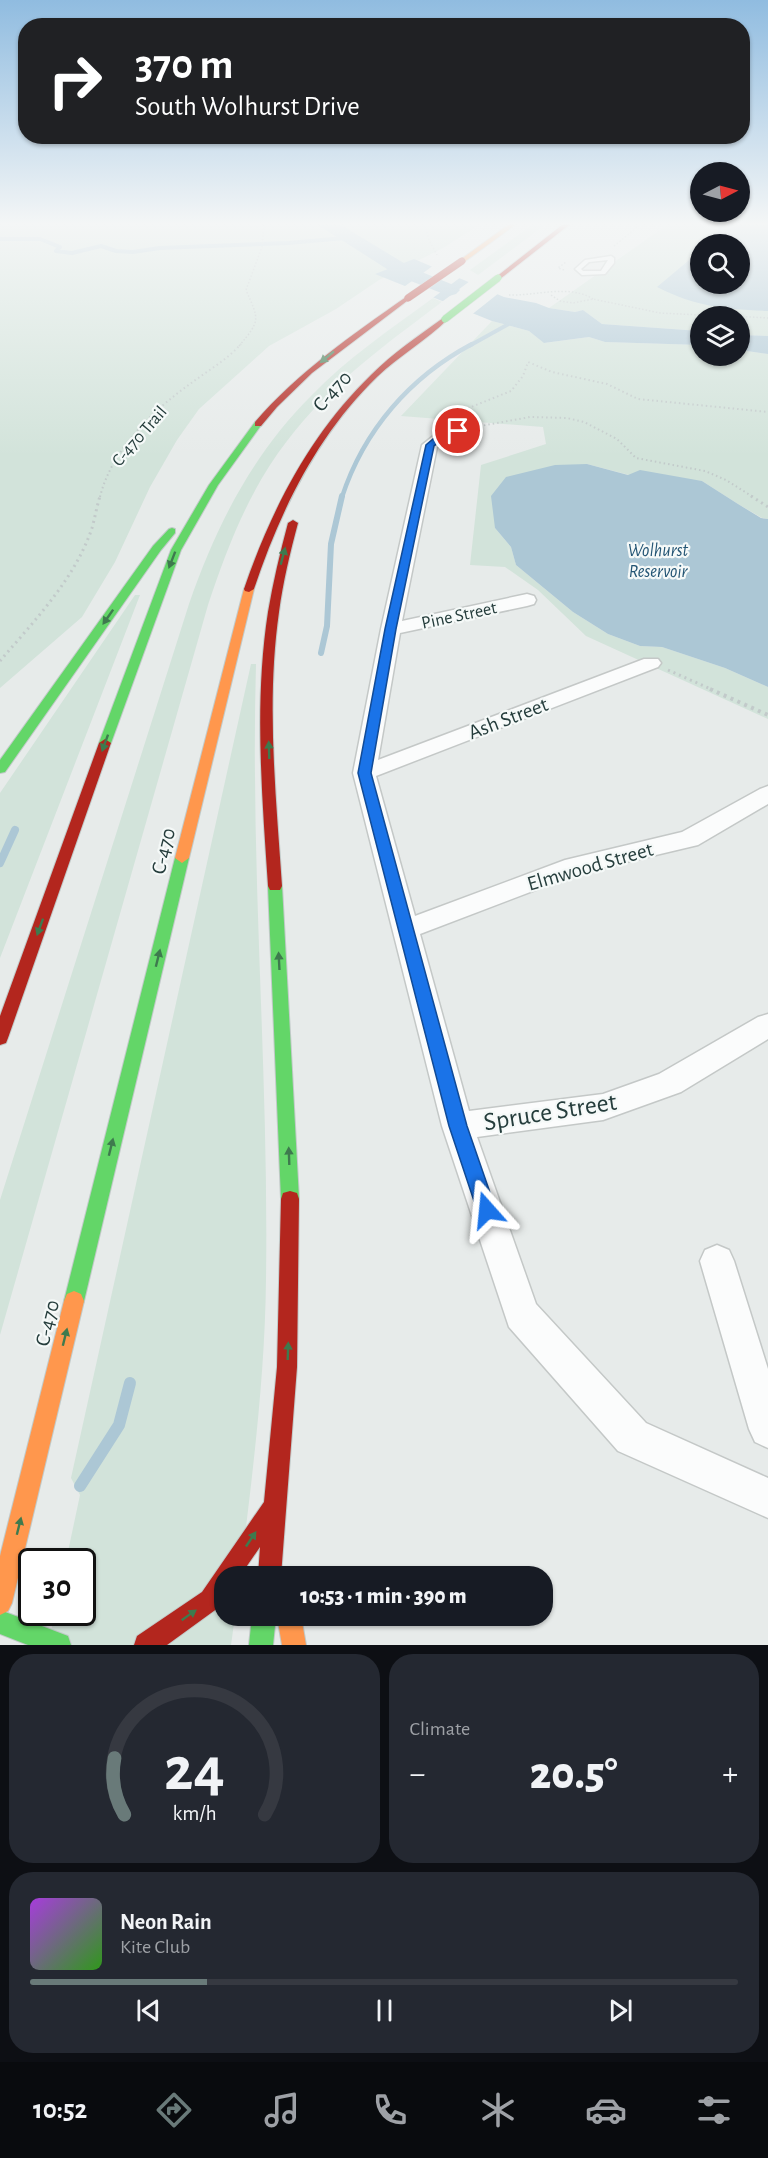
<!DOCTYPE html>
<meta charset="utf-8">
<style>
:root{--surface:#171b24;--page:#242831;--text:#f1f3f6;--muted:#9ea1a6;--line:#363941;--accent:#697a79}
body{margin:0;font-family:"Alegreya Sans",sans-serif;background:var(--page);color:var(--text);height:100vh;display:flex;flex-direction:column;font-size:22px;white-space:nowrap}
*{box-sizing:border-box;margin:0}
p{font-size:20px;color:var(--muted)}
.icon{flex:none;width:33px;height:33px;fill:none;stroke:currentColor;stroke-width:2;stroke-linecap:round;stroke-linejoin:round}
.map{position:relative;height:1645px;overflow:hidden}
.details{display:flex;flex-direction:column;gap:9px;padding:9px;background:#0d0f14;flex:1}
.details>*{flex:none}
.guide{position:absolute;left:18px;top:18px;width:732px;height:126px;border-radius:24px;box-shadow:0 2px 4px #0004;background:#202124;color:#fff;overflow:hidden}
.needle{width:39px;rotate:84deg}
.fabs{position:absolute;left:690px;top:162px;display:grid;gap:12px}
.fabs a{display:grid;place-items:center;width:60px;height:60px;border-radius:50%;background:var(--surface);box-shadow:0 2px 4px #0004;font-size:30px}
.speed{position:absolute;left:18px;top:1548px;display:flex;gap:12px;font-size:30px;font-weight:700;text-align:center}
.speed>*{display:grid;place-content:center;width:78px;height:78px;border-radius:50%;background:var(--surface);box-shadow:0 2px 4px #0004;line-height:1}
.speed .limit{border:3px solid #111;border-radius:9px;background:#fff;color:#111}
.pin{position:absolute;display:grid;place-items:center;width:51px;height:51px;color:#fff;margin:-26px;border:3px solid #fff;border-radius:50%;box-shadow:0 2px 6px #0007}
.me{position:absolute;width:66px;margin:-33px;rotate:342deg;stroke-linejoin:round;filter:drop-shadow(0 0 4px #0008)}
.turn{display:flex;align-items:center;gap:21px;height:126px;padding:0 18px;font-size:27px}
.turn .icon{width:78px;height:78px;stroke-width:2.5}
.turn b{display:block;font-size:42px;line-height:51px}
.big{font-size:45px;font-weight:800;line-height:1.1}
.details .widget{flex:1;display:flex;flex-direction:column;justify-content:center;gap:9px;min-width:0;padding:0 21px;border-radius:24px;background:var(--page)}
.details .dial{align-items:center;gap:0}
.dial svg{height:156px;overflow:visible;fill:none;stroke:var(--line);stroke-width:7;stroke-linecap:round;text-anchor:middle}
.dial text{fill:var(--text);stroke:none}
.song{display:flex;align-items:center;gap:18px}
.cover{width:72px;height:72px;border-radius:9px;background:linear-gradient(135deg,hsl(280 70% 55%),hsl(110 70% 35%))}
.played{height:6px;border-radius:3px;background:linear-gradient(90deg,var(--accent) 25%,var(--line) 25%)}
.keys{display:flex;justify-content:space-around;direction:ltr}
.heat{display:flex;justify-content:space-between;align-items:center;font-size:33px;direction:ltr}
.details .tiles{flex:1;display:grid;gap:9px;grid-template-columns:1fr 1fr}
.widget:last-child{grid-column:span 2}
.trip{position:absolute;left:214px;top:1566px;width:339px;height:60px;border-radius:24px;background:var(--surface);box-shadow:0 2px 4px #0004;font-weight:800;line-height:60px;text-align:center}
.tab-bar{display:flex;height:96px;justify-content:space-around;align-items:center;background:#090b0e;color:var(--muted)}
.tab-bar .icon{width:42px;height:42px}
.tab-bar .active{color:var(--accent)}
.tab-bar b{font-size:27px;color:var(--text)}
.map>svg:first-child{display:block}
.green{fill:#d2e3da;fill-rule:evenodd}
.water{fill:#acc7d5}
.pier{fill:#e7ebea}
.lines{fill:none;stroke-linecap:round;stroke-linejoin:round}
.stream-far4{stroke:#acc7d5;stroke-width:4}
.stream-far3{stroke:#acc7d5;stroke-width:4.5}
.stream-far2{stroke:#acc7d5;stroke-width:6}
.stream-far1{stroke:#acc7d5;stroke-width:8}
.stream{stroke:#acc7d5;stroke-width:12}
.river{fill:#acc7d5;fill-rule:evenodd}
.lane-casing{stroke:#c4c8c7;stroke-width:3}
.street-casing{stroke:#c4c8c7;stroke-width:3}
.fast-casing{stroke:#c2cac9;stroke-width:2}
.slow-casing{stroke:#c2cac9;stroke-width:2}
.jam-casing{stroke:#c2cac9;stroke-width:2}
.path-far3{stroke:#c2caca;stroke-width:1.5;stroke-dasharray:1.5 2;stroke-linecap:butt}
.path-far2{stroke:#c2caca;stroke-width:2;stroke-dasharray:1.5 3;stroke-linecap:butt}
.path-far1{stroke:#c2caca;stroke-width:3;stroke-dasharray:2 4;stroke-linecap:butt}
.path{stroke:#c2caca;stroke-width:4;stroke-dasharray:3 4.5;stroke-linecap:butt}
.lane{fill:#fbfcfc;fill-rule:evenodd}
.street{fill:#fbfcfc;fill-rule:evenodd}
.fast{fill:#63d668;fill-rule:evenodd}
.slow{fill:#ff974d;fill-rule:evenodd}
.jam{fill:#b3261e;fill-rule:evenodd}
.fast-bridge-casing{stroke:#c2cac9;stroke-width:8;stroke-linecap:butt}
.jam-bridge-casing{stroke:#c2cac9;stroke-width:8;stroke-linecap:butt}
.fast-bridge{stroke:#63d668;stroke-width:7}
.jam-bridge{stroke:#b3261e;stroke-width:7}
.oneway{fill:#3e7a4e}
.route{fill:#1a73e8;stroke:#114b97;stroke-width:1.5}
.labels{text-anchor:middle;stroke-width:4.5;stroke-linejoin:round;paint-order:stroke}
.far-street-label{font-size:18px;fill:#253d3c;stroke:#f5f9f8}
.far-water-label{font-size:18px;font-style:italic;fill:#245574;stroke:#f5f9f8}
.street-label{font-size:21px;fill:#253d3c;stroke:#f5f9f8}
.near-street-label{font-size:26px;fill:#253d3c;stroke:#f5f9f8}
</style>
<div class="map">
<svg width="768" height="1645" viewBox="0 0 768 1645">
<rect width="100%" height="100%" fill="#e7ebea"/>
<!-- green -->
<path class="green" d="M 0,225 L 479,225 L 443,248 L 379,280 L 336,309 L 269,346 L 199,409 L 177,440 L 150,487 L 115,562 L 82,617 L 0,688 Z
M 532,225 L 545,225 L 478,275 L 470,270 Z
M 667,225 L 768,225 L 768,336 L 740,335 L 740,316 L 700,316 L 700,331 L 602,324 L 583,310 L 575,312 L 549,308 ZM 700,244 L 740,244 L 740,284 L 700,284 Z
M 433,298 L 442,302 C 386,344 329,385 287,441 C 249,490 227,548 208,605 L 0,1335 L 0,1200 L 189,604 C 216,526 252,455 311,396 C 347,358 391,329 433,298 Z
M 492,321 L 529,331 L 545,343 L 589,337 L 605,342 L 700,345 L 700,356 L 740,356 L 740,350 L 768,354 L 768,519 L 762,518 L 738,504 L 702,481 L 629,475 L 587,464 L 495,528 L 511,547 L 516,565 L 573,612 L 608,634 L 640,646 L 662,647 L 725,668 L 768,687 L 768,719 L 586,636 L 538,590 L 505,567 L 470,565 L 481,465 L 546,444 L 543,427 L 401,416 Z
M 135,595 L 140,595 L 0,958 L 0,793 Z
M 251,664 L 256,664 C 250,869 269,1074 266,1279 C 265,1379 252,1478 240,1576 L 225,1576 L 225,1616 L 235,1616 L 231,1645 L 48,1645 L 55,1613 L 82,1612 L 82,1562 L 66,1561 L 80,1495 L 71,1478 Z"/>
<!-- water -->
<path class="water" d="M 721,225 L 768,225 L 768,311 C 723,309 697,307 657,287 L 700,251 L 700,284 L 740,284 L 740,244 L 708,244 Z
M 414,259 L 504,297 L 536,303 L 549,308 L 575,312 L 583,310 L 602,324 L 700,331 L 700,345 L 605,342 L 589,337 L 544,343 L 529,331 L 492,321 L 375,274 Z
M 740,335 L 768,336 L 768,354 L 740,350 Z
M 587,464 L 628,475 L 640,470 L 702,481 L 738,504 L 761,518 L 768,519 L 768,687 L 725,668 L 662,647 L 640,646 L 608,634 L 573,612 L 516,565 L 511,547 L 495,528 L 491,496 L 506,477 L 555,465 Z"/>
<!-- pier -->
<path class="pier" d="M 434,265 L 461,277 L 430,300 L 401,289 Z
M 470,281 L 499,293 L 470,316 L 439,304 Z"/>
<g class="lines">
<!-- stream-far4 -->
<path class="stream-far4" d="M 0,239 L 40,239 L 60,247 L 56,251 L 72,253 L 101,246 L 116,251 L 133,252 L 160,248 L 288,243 L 345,238
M 469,346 L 514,321"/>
<!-- stream-far3 -->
<path class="stream-far3" d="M 342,497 C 364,430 410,377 472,344"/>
<!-- stream-far2 -->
<path class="stream-far2" d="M 321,653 L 327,626 L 331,544 L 342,496"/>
<!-- stream-far1 -->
<path class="stream-far1" d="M 0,863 L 15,830"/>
<!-- stream -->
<path class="stream" d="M 80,1486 L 119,1425 L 130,1383"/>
<!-- river -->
<path class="river" d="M 318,225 L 341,225 L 412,268 L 456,286 L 460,290 L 456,294 L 449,296 L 398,276 Z"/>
<!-- lane casing -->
<g class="lane-casing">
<path id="lane" d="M 611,256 L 614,258 L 614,263 L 605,274 L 582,275 L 575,269 L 585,260 ZM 608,260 L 601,271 L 583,271 L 581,269 L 589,262 Z"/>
</g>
<!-- street casing -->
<g class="street-casing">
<path id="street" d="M 458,427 L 465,431 C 459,438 446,440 437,447 L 402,621 L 527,594 L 534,596 L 536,600 L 534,604 L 527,606 L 400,633 L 378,760 L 644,659 L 658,659 L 661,663 L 658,667 L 376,776 L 415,916 L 565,860 L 682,832 L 760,789 L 768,786 L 768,804 L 698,845 L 580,873 L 420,934 L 469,1111 L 603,1094 L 659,1074 L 758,1017 L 768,1014 L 768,1039 L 681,1092 L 603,1120 L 477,1137 L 536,1304 L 646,1423 L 768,1478 L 768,1518 L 618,1451 L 509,1327 L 442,1126 L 353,773 L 381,629 L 422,445 L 437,433 Z
M 717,1245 L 729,1250 L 734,1261 L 768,1369 L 768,1448 L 755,1442 L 749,1429 L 700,1261 L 705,1250 Z"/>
</g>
<!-- fast casing -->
<g class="fast-casing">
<path id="fast" d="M 255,422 L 262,424 L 218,485 L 181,550 L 111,743 L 105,747 L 101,746 L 99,743 L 171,550 L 209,485 Z
M 172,528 L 175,529 L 175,533 L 161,550 L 5,772 L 0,773 L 0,760 L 153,546 L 169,529 Z
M 182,853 L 189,858 L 84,1301 L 81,1308 L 74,1311 L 67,1308 L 64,1301 L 175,858 Z
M 275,881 L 280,882 L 282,886 L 299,1199 L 297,1205 L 290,1207 L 283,1205 L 281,1199 L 268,886 L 270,882 Z
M 0,1610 L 68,1636 L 71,1645 L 28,1645 L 0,1634 Z
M 252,1616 L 276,1616 L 273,1645 L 249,1645 Z"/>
</g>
<!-- slow casing -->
<g class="slow-casing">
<path id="slow" d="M 508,225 L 515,225 L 464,262 L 460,262 L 460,260 Z
M 249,586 L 254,589 L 189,858 L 182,863 L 175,858 L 244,589 Z
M 74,1291 L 81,1294 L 84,1301 L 12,1603 L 8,1611 L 0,1615 L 0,1556 L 64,1301 L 67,1294 Z
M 277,1616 L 301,1616 L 306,1645 L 282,1645 Z"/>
</g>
<!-- jam casing -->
<g class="jam-casing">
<path id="jam" d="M 562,225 L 569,225 L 500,279 L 496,279 L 496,277 Z
M 406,297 L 411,298 L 312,373 L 277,407 L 261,426 L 255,426 L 255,422 C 298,372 352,335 406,297 Z
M 443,318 L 448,319 C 427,340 399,356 377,377 C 317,435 280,511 254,589 L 249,592 L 245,591 L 244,589 C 271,510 310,434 371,375 C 393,353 418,336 443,318 Z
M 293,520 L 298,523 C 290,553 283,582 279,612 C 266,703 276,796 282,886 L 280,890 L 270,890 L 268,886 C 262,795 254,702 268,612 C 273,582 280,553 288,523 Z
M 105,739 L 111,743 L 8,1038 L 6,1043 L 0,1045 L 0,1016 L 99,743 Z
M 290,1191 L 297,1193 L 299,1199 L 297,1367 L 281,1576 L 258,1576 L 260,1547 L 240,1576 L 225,1576 L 225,1598 L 218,1608 L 167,1645 L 134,1645 L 137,1636 L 202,1592 L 264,1502 L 277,1367 L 281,1199 L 283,1193 Z"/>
</g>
<!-- path-far3 -->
<path class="path-far3" d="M 425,225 L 429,240 L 437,255
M 614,246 L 640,225
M 564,270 L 558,268 L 566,262
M 509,295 C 535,296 570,284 593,299
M 551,295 L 560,301 L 573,303 L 593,299 L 660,313 L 720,316
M 718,315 L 768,318
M 239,346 C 261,320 259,320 246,290 L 262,247 L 264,225"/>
<!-- path-far2 -->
<path class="path-far2" d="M 451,415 L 511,391 L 523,376 L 528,362 L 552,372 L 607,384 L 638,399 L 768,412
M 475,427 L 530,417 L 567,418 L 584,422 L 617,439 L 636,458 L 705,471 L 726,480 L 753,497
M 100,497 C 111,451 152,411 190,384 C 207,371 227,360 241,344"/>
<!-- path-far1 -->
<path class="path-far1" d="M 751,496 L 768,507
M 0,661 C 34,621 75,579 92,528 C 95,517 97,506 100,496
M 668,670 L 713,690"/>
<!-- path -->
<path class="path" d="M 710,689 L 768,715"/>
<!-- lane -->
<use href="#lane" class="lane"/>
<!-- street -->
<use href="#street" class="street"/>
<!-- fast -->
<use href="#fast" class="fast"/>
<!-- slow -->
<use href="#slow" class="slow"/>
<!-- jam -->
<use href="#jam" class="jam"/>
<!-- fast-bridge casing -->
<g class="fast-bridge-casing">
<path id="fast-bridge" d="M 445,319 L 498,278"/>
</g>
<!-- jam-bridge casing -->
<g class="jam-bridge-casing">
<path id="jam-bridge" d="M 408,298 L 462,261"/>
</g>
<!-- fast-bridge -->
<use href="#fast-bridge" class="fast-bridge"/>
<!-- jam-bridge -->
<use href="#jam-bridge" class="jam-bridge"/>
</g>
<!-- one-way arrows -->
<defs><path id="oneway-solid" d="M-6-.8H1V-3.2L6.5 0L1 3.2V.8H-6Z" transform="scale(1.5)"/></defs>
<g class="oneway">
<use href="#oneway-solid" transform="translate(327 357) rotate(141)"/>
<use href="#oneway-solid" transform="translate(283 556) rotate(-75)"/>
<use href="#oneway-solid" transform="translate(172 560) rotate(111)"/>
<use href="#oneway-solid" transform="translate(108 617) rotate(125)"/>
<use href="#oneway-solid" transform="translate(105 743) rotate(110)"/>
<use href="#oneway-solid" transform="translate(269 750) rotate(-92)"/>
<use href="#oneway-solid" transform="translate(40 927) rotate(110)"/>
<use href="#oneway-solid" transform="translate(158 958) rotate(-76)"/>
<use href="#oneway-solid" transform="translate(279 961) rotate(-93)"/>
<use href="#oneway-solid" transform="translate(111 1147) rotate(-76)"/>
<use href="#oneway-solid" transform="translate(289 1156) rotate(-92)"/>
<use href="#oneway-solid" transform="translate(65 1337) rotate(-76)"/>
<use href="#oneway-solid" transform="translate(288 1351) rotate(-88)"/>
<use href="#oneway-solid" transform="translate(19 1526) rotate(-76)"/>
<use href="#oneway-solid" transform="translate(251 1539) rotate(-56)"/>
<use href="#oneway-solid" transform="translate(189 1615) rotate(-35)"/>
</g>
<!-- sky -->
<linearGradient id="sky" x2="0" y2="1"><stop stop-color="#90bce0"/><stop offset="0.49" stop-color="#f4f6f6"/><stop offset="1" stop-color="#f4f6f6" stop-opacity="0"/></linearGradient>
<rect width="768" height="456" fill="url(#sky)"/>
<!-- route -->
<path class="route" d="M 458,428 L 461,429 L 461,433 L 445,438 L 434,446 L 396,629 L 371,773 L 467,1126 L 496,1210 L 493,1216 L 487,1218 L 480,1216 L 477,1210 L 449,1126 L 358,773 L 385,629 L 426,445 L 439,434 Z"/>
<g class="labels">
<!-- far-street labels -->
<g class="far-street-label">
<text transform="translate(139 436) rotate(-49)" y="6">C-470 Trail</text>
<text transform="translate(459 615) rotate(-12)" y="6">Pine Street</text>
</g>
<!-- far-water labels -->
<g class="far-water-label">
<text x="658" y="556">Wolhurst<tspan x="658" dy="21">Reservoir</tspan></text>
</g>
<!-- street labels -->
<g class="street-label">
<text transform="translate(332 391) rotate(-48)" y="7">C-470</text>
<text transform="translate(508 718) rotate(-21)" y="7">Ash Street</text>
<text transform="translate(163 851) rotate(-76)" y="7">C-470</text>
<text transform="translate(590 866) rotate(-16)" y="7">Elmwood Street</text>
<text transform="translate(47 1323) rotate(-76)" y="7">C-470</text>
</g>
<!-- near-street labels -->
<g class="near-street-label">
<text transform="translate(550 1111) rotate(-9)" y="9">Spruce Street</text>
</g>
</g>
</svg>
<div class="fabs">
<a><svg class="needle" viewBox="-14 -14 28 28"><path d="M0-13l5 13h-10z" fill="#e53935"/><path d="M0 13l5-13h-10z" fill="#9ea1a6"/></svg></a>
<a><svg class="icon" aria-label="search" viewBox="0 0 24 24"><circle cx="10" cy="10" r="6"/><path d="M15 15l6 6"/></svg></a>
<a><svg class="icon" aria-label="layers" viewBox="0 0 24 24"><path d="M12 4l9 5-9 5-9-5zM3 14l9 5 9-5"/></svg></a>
</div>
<div class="speed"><div class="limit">30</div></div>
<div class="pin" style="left:458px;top:431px;background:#d93025"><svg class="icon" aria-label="arrive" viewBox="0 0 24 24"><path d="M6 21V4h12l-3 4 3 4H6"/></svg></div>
<svg class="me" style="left:487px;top:1210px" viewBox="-20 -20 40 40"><path d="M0-17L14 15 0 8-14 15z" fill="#1a73e8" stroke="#fff" stroke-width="4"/></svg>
<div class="trip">10:53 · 1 min · 390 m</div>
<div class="guide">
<div class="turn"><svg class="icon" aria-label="right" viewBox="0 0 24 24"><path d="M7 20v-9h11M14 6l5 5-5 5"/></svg><div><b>370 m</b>South Wolhurst Drive</div></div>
</div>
</div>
<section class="details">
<div class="tiles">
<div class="widget dial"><svg viewBox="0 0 100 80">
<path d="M14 69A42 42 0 1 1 86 69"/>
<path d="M14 69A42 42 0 0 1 9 40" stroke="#697a79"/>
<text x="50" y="56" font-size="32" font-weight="700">24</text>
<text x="50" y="72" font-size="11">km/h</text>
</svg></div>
<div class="widget"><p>Climate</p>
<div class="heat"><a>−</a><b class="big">20.5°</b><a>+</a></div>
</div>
<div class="widget">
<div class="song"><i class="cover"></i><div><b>Neon Rain</b><p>Kite Club</p></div></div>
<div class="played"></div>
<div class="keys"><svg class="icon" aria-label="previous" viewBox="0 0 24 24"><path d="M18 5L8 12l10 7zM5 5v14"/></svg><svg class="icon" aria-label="pause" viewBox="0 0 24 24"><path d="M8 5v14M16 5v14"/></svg><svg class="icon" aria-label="next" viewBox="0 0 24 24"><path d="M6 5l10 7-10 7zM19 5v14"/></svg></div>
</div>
</div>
</section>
<nav class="tab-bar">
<b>10:52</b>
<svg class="icon active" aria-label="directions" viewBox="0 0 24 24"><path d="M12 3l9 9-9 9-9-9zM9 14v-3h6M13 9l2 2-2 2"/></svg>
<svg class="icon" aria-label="music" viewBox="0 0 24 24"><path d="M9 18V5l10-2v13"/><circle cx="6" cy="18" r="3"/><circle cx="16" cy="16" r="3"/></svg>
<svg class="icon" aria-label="phone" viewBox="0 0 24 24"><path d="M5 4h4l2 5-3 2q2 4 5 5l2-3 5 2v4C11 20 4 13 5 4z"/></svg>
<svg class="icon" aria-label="climate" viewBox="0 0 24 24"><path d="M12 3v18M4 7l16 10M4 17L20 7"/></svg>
<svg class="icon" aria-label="car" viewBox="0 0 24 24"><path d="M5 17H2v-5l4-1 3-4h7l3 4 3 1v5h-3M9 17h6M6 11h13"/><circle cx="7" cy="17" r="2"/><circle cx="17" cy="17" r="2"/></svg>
<svg class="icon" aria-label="filters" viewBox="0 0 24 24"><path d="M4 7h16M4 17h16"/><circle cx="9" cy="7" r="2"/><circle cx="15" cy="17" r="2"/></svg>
</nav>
